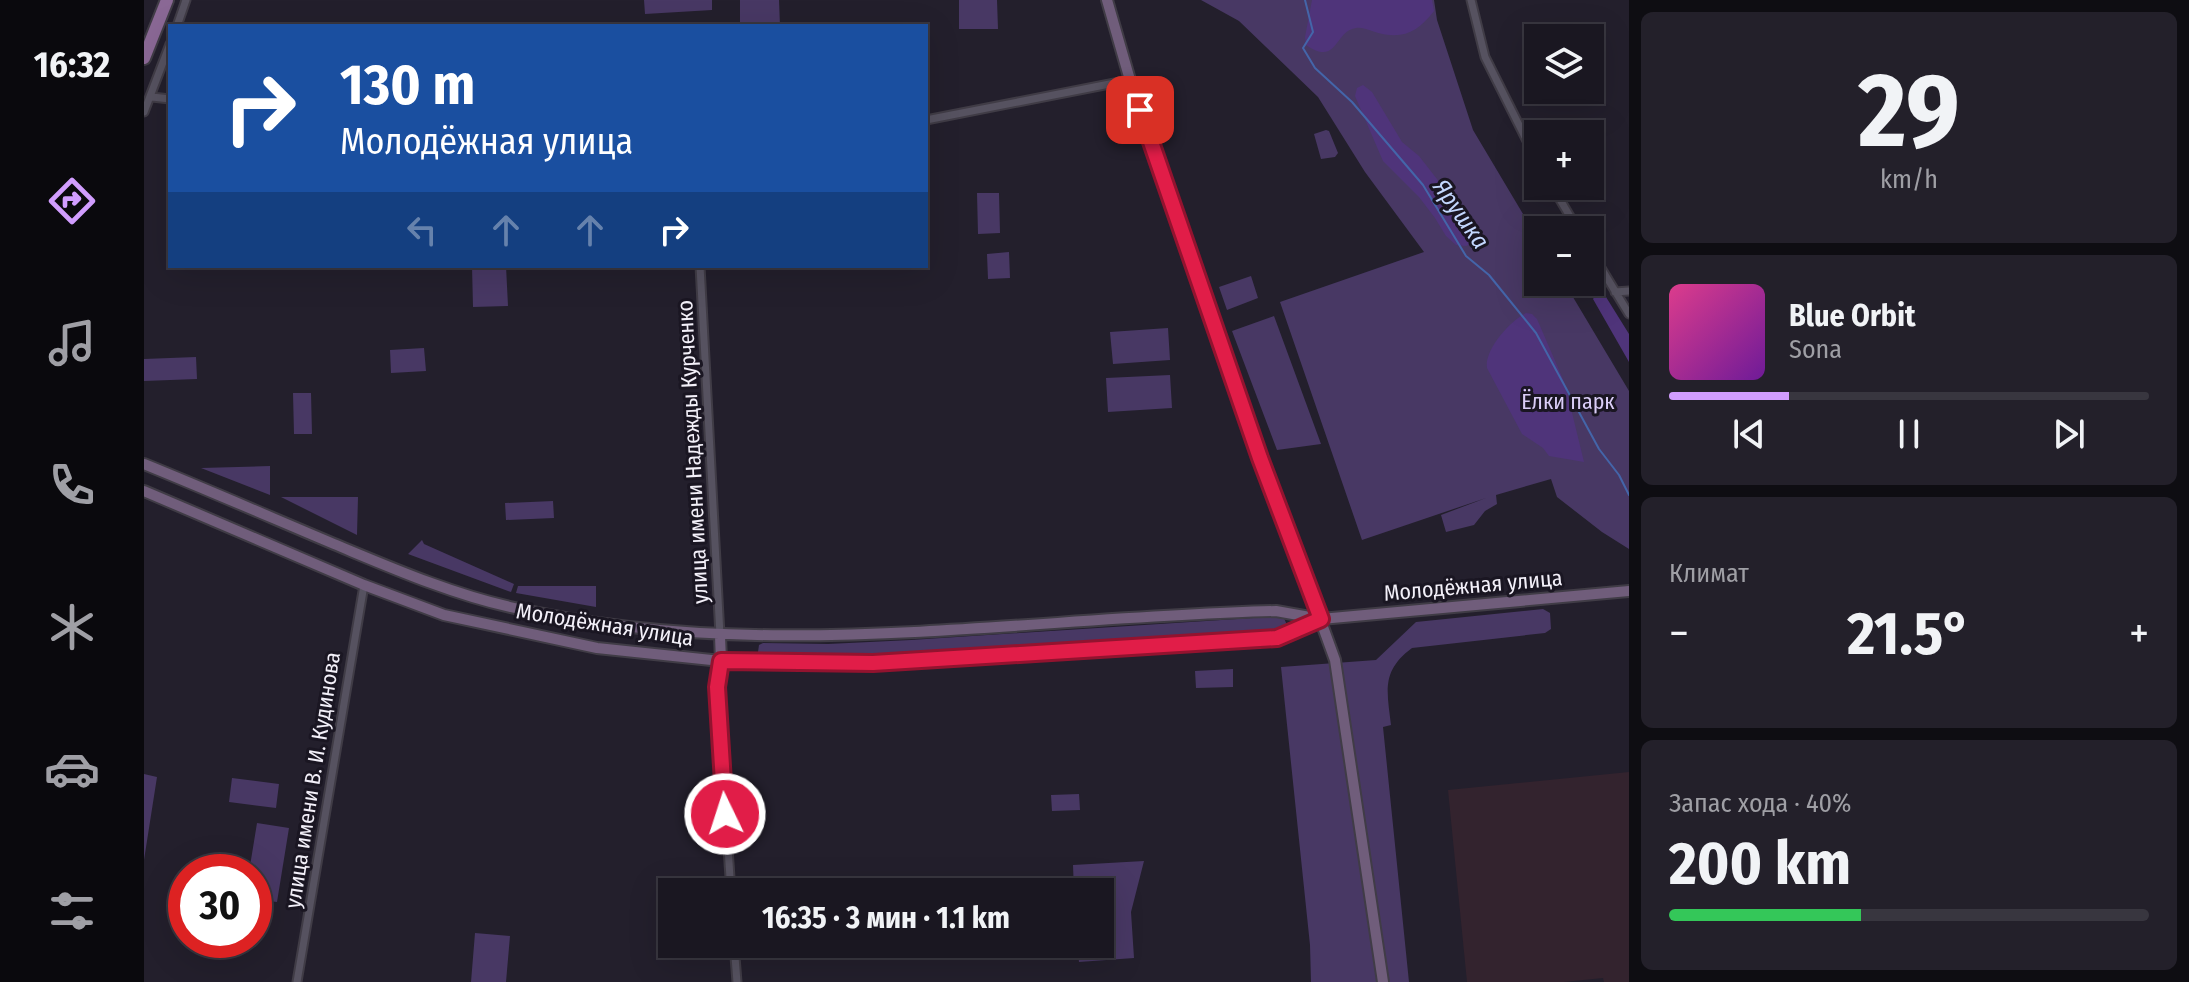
<!DOCTYPE html>
<html lang="ru">
<meta charset="utf-8">
<style>
:root{--surface:#1a1721;--page:#23202a;--text:#f1f3f6;--muted:#9f9fa5;--line:#38363f;--accent:#d19dfe}
body{margin:0;font-family:"Fira Sans Condensed",sans-serif;background:var(--page);color:var(--text);height:100vh;display:flex;flex-direction:column;font-size:30px;white-space:nowrap}
*{box-sizing:border-box;margin:0}
p{font-size:26px;color:var(--muted)}
.icon{flex:none;width:44px;height:44px;fill:none;stroke:currentColor;stroke-width:2;stroke-linecap:round;stroke-linejoin:round}
.map{position:relative;flex:1;overflow:hidden}
.drawer{display:flex;flex-direction:column;gap:12px;padding:12px;background:#0e0d12;width:560px}
.drawer>*{flex:none}
.hud{position:absolute;left:24px;top:24px;width:760px;height:244px;border-radius:0px;box-shadow:0 8px 32px #0002,0 0 0 2px var(--line);background:#1a4fa0;color:#fff;overflow:hidden}
.fabs{position:absolute;left:1380px;top:24px;display:grid;gap:16px}
.fabs a{display:grid;place-items:center;width:80px;height:80px;border-radius:0px;background:var(--surface);box-shadow:0 8px 32px #0002,0 0 0 2px var(--line);font-size:40px}
.speed{position:absolute;left:24px;top:854px;display:flex;gap:16px;font-size:40px;font-weight:700;text-align:center}
.speed>*{display:grid;place-content:center;width:104px;height:104px;border-radius:50%;background:var(--surface);box-shadow:0 8px 32px #0002,0 0 0 2px var(--line);line-height:1}
.speed .limit{border:12px solid #d22;background:#fff;color:#111}
.pin{position:absolute;display:grid;place-items:center;width:68px;height:68px;color:#fff;margin:-34px;border-radius:16px;box-shadow:0 4px 12px #0006}
.me{position:absolute;width:88px;margin:-44px;rotate:356deg;stroke-linejoin:round;filter:drop-shadow(0 0 6px #0008)}
.turn{display:flex;align-items:center;gap:28px;height:168px;padding:0 40px;font-size:36px}
.turn .icon{width:104px;height:104px;stroke-width:2.5}
.turn b{display:block;font-size:56px;line-height:68px}
.lanes{display:flex;align-items:center;height:76px;padding:0 40px;background:#0003;justify-content:center;gap:40px;direction:ltr}
.lanes .off{opacity:.35}
.big{font-size:60px;font-weight:700;line-height:1.1}
.drawer .card{flex:1;display:flex;flex-direction:column;justify-content:center;gap:12px;min-width:0;padding:0 28px;border-radius:12px;background:var(--page)}
.drawer .dial{align-items:center;gap:0}
.dial b{font-size:104px;line-height:1}
.song{display:flex;align-items:center;gap:24px}
.cover{width:96px;height:96px;border-radius:12px;background:linear-gradient(135deg,hsl(330 70% 55%),hsl(280 70% 35%))}
.played{height:8px;border-radius:4px;background:linear-gradient(90deg,var(--accent) 25%,var(--line) 25%)}
.keys{display:flex;justify-content:space-around;direction:ltr}
.heat{display:flex;justify-content:space-between;align-items:center;font-size:44px;direction:ltr}
.charge{height:12px;border-radius:6px;background:linear-gradient(90deg,#34c759 40%,var(--line) 0)}
.trip{position:absolute;left:514px;top:878px;width:456px;height:80px;border-radius:0px;background:var(--surface);box-shadow:0 8px 32px #0002,0 0 0 2px var(--line);font-weight:700;line-height:80px;text-align:center}
main{display:flex;flex:1;min-height:0}
.menu{display:flex;flex-direction:column;width:144px;justify-content:space-around;align-items:center;background:#0a090d;color:var(--muted)}
.menu .icon{width:56px;height:56px}
.menu .current{color:var(--accent)}
.menu b{font-size:36px;color:var(--text)}
.map>svg:first-child{display:block}
.industrial{fill:#33232e}
.green{fill:#483864}
.forest{fill:#4f347a}
.lines{fill:none;stroke-linecap:round;stroke-linejoin:round}
.stream{stroke:#4465a9;stroke-width:2}
.street-casing{stroke:#403c46;stroke-width:11}
.secondary-casing{stroke:#403c46;stroke-width:14}
.primary-casing{stroke:#403c46;stroke-width:16}
.street{stroke:#565260;stroke-width:7}
.secondary{stroke:#705d7b;stroke-width:10}
.primary{stroke:#8a6895;stroke-width:12}
.route-casing{stroke:#92132f;stroke-width:20}
.route{stroke:#e11d48;stroke-width:14}
.labels{text-anchor:middle;stroke-width:6;stroke-linejoin:round;paint-order:stroke}
.park-label{font-size:22px;fill:#dacdf7;stroke:#1a1622}
.street-label{font-size:22px;fill:#f3f0f9;stroke:#1a1622}
.water-label{font-size:24px;font-style:italic;fill:#c3d7fe;stroke:#1a1622}
</style>
<main>
<nav class="menu">
<b>16:32</b>
<svg class="icon current" aria-label="directions" viewBox="0 0 24 24"><path d="M12 3l9 9-9 9-9-9zM9 14v-3h6M13 9l2 2-2 2"/></svg>
<svg class="icon" aria-label="music" viewBox="0 0 24 24"><path d="M9 18V5l10-2v13"/><circle cx="6" cy="18" r="3"/><circle cx="16" cy="16" r="3"/></svg>
<svg class="icon" aria-label="phone" viewBox="0 0 24 24"><path d="M5 4h4l2 5-3 2q2 4 5 5l2-3 5 2v4C11 20 4 13 5 4z"/></svg>
<svg class="icon" aria-label="climate" viewBox="0 0 24 24"><path d="M12 3v18M4 7l16 10M4 17L20 7"/></svg>
<svg class="icon" aria-label="car" viewBox="0 0 24 24"><path d="M5 17H2v-5l4-1 3-4h7l3 4 3 1v5h-3M9 17h6M6 11h13"/><circle cx="7" cy="17" r="2"/><circle cx="17" cy="17" r="2"/></svg>
<svg class="icon" aria-label="filters" viewBox="0 0 24 24"><path d="M4 7h16M4 17h16"/><circle cx="9" cy="7" r="2"/><circle cx="15" cy="17" r="2"/></svg>
</nav>
<div class="map">
<svg width="1485" height="982" viewBox="0 0 1485 982">
<rect width="100%" height="100%" fill="#231f2c"/>
<!-- industrial -->
<path class="industrial" d="M 1485,772 L 1485,982 L 1460,982 L 1459,978 L 1420,982 L 1323,982 L 1304,790 Z"/>
<!-- green -->
<path class="green" d="M 500,0 L 568,0 L 568,10 L 501,14 Z
M 596,0 L 635,0 L 636,26 L 596,26 Z
M 815,0 L 853,0 L 854,29 L 815,29 Z
M 1057,0 L 1290,0 L 1293,20 L 1329,130 L 1394,239 L 1394,282 L 1420,282 L 1485,391 L 1485,549 L 1458,532 L 1413,497 L 1407,479 L 1352,495 L 1353,504 L 1341,511 L 1330,525 L 1302,532 L 1297,515 L 1342,498 L 1218,540 L 1136,302 L 1280,252 L 1221,172 L 1174,97 L 1095,21 Z
M 1182,130 L 1185,131 L 1194,153 L 1191,157 L 1177,159 L 1170,134 Z
M 833,193 L 855,193 L 856,233 L 834,234 Z
M 865,252 L 866,278 L 844,279 L 843,254 Z
M 328,266 L 362,266 L 364,306 L 329,307 Z
M 1107,276 L 1114,298 L 1083,310 L 1075,287 Z
M 1130,316 L 1177,444 L 1133,450 L 1088,331 Z
M 1024,328 L 1026,360 L 969,364 L 966,332 Z
M 280,348 L 282,371 L 247,373 L 246,350 Z
M 52,357 L 53,379 L 0,381 L 0,359 Z
M 1026,375 L 1028,408 L 964,412 L 962,378 Z
M 149,393 L 167,393 L 168,434 L 150,434 Z
M 126,466 L 126,495 L 57,468 Z
M 137,497 L 214,497 L 213,535 Z
M 409,501 L 410,518 L 362,520 L 361,503 Z
M 278,540 L 280,544 L 370,584 L 367,592 L 264,554 Z
M 374,586 L 452,586 L 452,607 L 372,593 Z
M 1399,609 L 1406,613 L 1407,629 L 1401,633 L 1268,648 C 1237,671 1243,691 1247,725 L 1239,727 L 1265,982 L 1167,982 L 1166,945 L 1137,667 L 1232,660 L 1272,622 Z
M 1139,616 L 1143,625 L 1140,631 L 725,655 L 620,656 L 614,652 L 615,645 L 619,643 L 684,644 L 767,640 Z
M 1089,669 L 1089,687 L 1052,688 L 1051,671 Z
M 0,774 L 13,777 L 0,860 Z
M 88,778 L 135,784 L 132,808 L 85,802 Z
M 935,794 L 936,810 L 908,811 L 907,795 Z
M 113,823 L 145,828 L 133,902 L 110,899 L 110,872 L 105,872 Z
M 1000,861 L 987,912 L 990,958 L 935,962 L 933,944 L 956,944 L 956,892 L 930,892 L 929,865 Z
M 331,933 L 366,936 L 362,982 L 327,982 Z"/>
<!-- forest -->
<path class="forest" d="M 1168,0 L 1288,0 L 1290,11 C 1273,33 1258,40 1231,32 C 1224,30 1219,27 1212,28 C 1190,31 1194,67 1162,45 L 1161,37 Z
M 1219,85 L 1228,92 L 1258,142 L 1275,156 L 1328,224 L 1331,236 L 1329,243 L 1322,246 L 1312,245 L 1302,236 L 1291,218 L 1275,197 L 1239,161 L 1211,96 L 1213,88 Z
M 1454,292 L 1462,297 L 1485,334 L 1485,362 L 1449,299 Z
M 1382,313 L 1388,314 L 1393,319 L 1421,384 L 1440,462 L 1405,456 L 1399,448 L 1378,434 L 1343,368 C 1340,350 1366,321 1382,313 Z"/>
<g class="lines">
<!-- stream -->
<path class="stream" d="M 1161,0 L 1169,32 L 1159,48 L 1171,68 L 1208,102 L 1279,185 L 1322,256 L 1345,275 L 1392,333 L 1455,449 L 1475,475 L 1485,495"/>
<!-- street casing -->
<g class="street-casing">
<path id="street" d="M 1327,0 L 1341,57 L 1394,163
M 33,26 L 42,0
M 8,97 L 26,99
M 0,112 L 26,44
M 782,120 L 986,80
M 1408,186 L 1434,230
M 1446,250 L 1485,314
M 556,266 L 576,635
M 1471,292 L 1485,291
M 577,661 L 573,687 L 587,892
M 590,944 L 593,982
M 153,982 L 220,585"/>
</g>
<!-- secondary casing -->
<g class="secondary-casing">
<path id="secondary" d="M 963,0 L 986,80 L 1071,330 L 1191,660 L 1239,982
M 0,464 C 64,490 126,517 190,544 C 248,568 305,593 366,607 C 619,665 876,617 1132,611 L 1177,619 L 1485,591
M 0,491 L 220,585 L 300,615 L 453,648 L 577,661 L 729,663 L 1133,638 L 1175,620
M 576,636 L 577,661"/>
</g>
<!-- primary casing -->
<g class="primary-casing">
<path id="primary" d="M 0,58 L 23,0"/>
</g>
<!-- street -->
<use href="#street" class="street"/>
<!-- secondary -->
<use href="#secondary" class="secondary"/>
<!-- primary -->
<use href="#primary" class="primary"/>
</g>
<g class="lines">
<!-- route casing -->
<g class="route-casing">
<path id="route" d="M 581,814 L 573,687 L 577,661 L 729,663 L 1133,638 L 1177,619 L 1116,458 L 996,110"/>
</g>
<!-- route -->
<use href="#route" class="route"/>
</g>
<g class="labels">
<!-- park labels -->
<g class="park-label">
<text x="1424" y="409">Ёлки парк</text>
</g>
<!-- street labels -->
<g class="street-label">
<text transform="translate(548 452) rotate(-93)" y="8">улица имени Надежды Курченко</text>
<text transform="translate(1329 585) rotate(-5)" y="8">Молодёжная улица</text>
<text transform="translate(461 624) rotate(9)" y="8">Молодёжная улица</text>
<text transform="translate(168 780) rotate(-81)" y="8">улица имени В. И. Кудинова</text>
</g>
<!-- water labels -->
<g class="water-label">
<text transform="translate(1317 214) rotate(55)" y="8">Ярушка</text>
</g>
</g>
</svg>
<div class="fabs">
<a><svg class="icon" aria-label="layers" viewBox="0 0 24 24"><path d="M12 4l9 5-9 5-9-5zM3 14l9 5 9-5"/></svg></a>
<a>+</a>
<a>−</a>
</div>
<div class="speed"><div class="limit">30</div></div>
<div class="pin" style="left:996px;top:110px;background:#d93025"><svg class="icon" aria-label="arrive" viewBox="0 0 24 24"><path d="M6 21V4h12l-3 4 3 4H6"/></svg></div>
<svg class="me" style="left:581px;top:814px" viewBox="-20 -20 40 40"><circle r="17" fill="#e11d48" stroke="#fff" stroke-width="3"/><path d="M0-11L8 9 0 5-8 9z" fill="#fff"/></svg>
<div class="trip">16:35 · 3 мин · 1.1 km</div>
<div class="hud">
<div class="turn"><svg class="icon" aria-label="right" viewBox="0 0 24 24"><path d="M7 20v-9h11M14 6l5 5-5 5"/></svg><div><b>130 m</b>Молодёжная улица</div></div>
<div class="lanes"><svg class="icon off" aria-label="left" viewBox="0 0 24 24"><path d="M17 20v-9H6M10 6l-5 5 5 5"/></svg><svg class="icon off" aria-label="ahead" viewBox="0 0 24 24"><path d="M12 20V5M6 11l6-6 6 6"/></svg><svg class="icon off" aria-label="ahead" viewBox="0 0 24 24"><path d="M12 20V5M6 11l6-6 6 6"/></svg><svg class="icon" aria-label="right" viewBox="0 0 24 24"><path d="M7 20v-9h11M14 6l5 5-5 5"/></svg></div>
</div>
</div>
<section class="drawer">
<div class="card dial"><b>29</b><p>km/h</p></div>
<div class="card">
<div class="song"><i class="cover"></i><div><b>Blue Orbit</b><p>Sona</p></div></div>
<div class="played"></div>
<div class="keys"><svg class="icon" aria-label="previous" viewBox="0 0 24 24"><path d="M18 5L8 12l10 7zM5 5v14"/></svg><svg class="icon" aria-label="pause" viewBox="0 0 24 24"><path d="M8 5v14M16 5v14"/></svg><svg class="icon" aria-label="next" viewBox="0 0 24 24"><path d="M6 5l10 7-10 7zM19 5v14"/></svg></div>
</div>
<div class="card"><p>Климат</p>
<div class="heat"><a>−</a><b class="big">21.5°</b><a>+</a></div>
</div>
<div class="card"><p>Запас хода · 40%</p><b class="big">200 km</b><div class="charge"></div></div>
</section>
</main>
